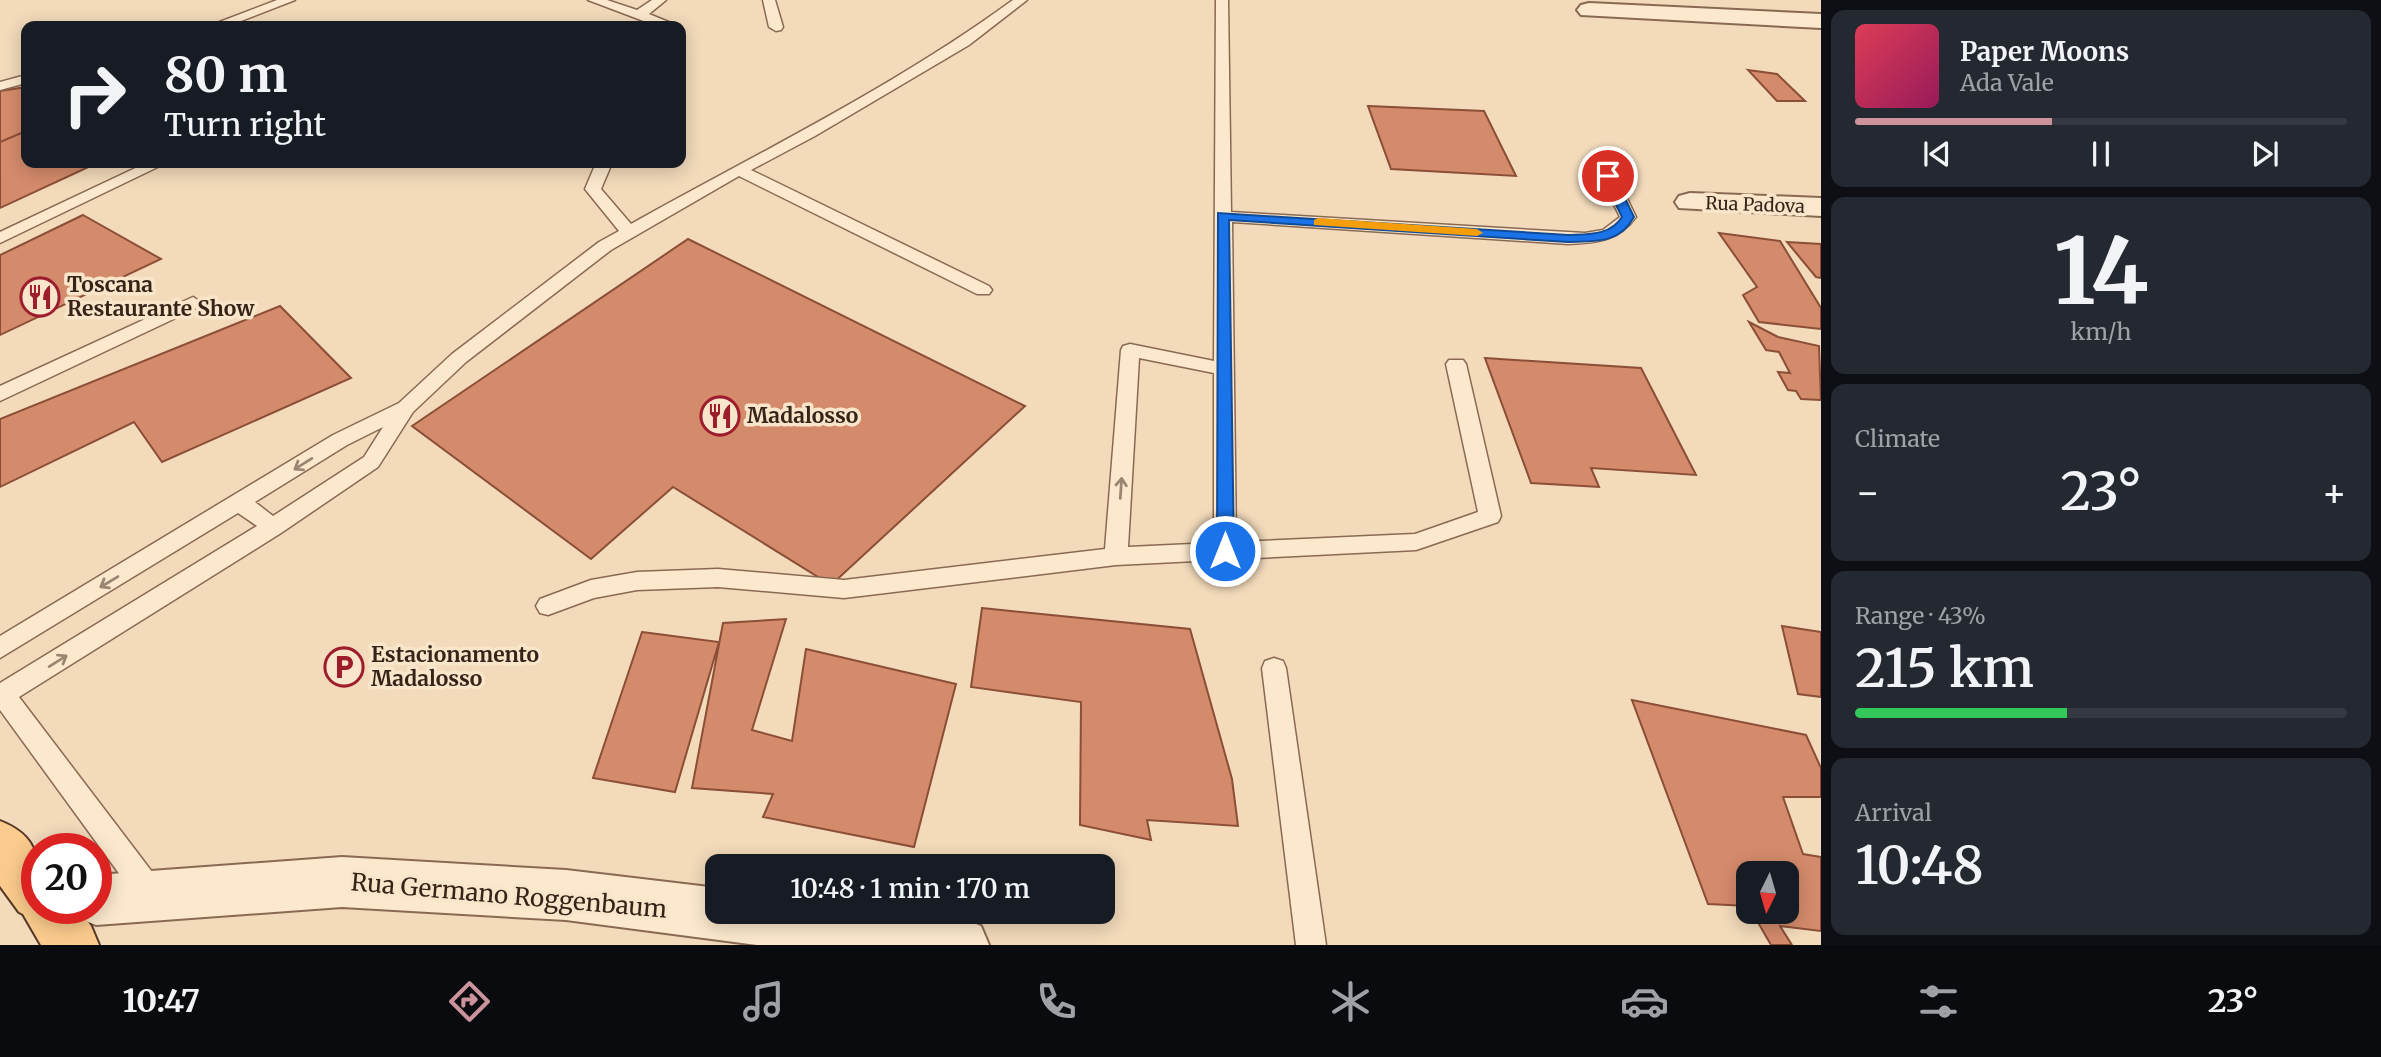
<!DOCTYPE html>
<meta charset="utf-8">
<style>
:root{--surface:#171b24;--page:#242831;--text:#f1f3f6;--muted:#9ea1a6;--line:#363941;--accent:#cc939c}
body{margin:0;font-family:Merriweather,serif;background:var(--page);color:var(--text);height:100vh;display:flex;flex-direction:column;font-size:26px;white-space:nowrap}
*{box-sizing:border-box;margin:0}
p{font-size:23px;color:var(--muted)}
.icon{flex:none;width:38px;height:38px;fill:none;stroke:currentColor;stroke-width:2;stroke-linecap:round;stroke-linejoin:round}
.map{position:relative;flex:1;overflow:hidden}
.side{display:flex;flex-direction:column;gap:10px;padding:10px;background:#0d0f14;width:560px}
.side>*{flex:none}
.guide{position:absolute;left:21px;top:21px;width:665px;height:147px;border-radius:14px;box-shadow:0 4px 18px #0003;background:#171b24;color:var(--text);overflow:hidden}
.needle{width:46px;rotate:185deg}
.fabs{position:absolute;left:1736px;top:861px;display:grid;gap:14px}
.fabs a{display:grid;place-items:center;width:63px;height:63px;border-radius:14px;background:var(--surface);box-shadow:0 4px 18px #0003;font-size:35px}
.speed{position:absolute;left:21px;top:833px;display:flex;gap:14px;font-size:35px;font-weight:700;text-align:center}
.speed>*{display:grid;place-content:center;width:91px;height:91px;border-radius:50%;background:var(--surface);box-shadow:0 4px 18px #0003;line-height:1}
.speed .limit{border:10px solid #d22;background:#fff;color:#111}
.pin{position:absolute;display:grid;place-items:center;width:60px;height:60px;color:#fff;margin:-30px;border:4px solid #fff;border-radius:50%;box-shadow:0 2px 7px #0007}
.me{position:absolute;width:77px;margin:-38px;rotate:0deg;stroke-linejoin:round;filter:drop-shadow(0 0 5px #0008)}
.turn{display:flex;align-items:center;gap:24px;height:147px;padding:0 28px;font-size:32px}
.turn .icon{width:91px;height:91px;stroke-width:2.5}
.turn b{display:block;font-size:49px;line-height:60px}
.big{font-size:52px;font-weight:600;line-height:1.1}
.side .widget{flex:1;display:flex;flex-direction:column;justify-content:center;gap:10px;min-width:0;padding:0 24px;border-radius:14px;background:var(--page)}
.side .dial{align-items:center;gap:0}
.dial b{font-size:91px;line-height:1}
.song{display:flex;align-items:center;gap:21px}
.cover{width:84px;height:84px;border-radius:10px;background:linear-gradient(135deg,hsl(350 70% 55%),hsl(330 70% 35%))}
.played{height:7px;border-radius:4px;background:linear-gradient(90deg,var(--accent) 40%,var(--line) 40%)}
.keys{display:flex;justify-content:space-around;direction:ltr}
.heat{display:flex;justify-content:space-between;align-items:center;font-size:38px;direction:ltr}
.charge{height:10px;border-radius:5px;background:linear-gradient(90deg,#34c759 43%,var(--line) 0)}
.trip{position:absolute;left:705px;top:854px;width:410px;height:70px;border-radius:14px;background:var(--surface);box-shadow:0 4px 18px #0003;font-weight:600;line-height:70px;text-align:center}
.tabs{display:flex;height:112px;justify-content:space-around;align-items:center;background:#090b0e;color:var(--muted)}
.tabs .icon{width:49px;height:49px}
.tabs .current{color:var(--accent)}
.tabs b{font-size:32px;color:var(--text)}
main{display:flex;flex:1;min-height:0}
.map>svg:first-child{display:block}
.building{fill:#d48b6b;stroke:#8b4e36;stroke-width:2}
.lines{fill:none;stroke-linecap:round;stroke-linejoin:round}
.lane-casing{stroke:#8a6953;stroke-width:3}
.street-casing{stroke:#8a6953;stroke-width:4}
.primary-casing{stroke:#563828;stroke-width:4}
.lane{fill:#fce9cd;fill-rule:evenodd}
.street{fill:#fce9cd;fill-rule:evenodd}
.primary{fill:#facb8c;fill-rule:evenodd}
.oneway{stroke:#9a8673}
.route{fill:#1a73e8;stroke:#114b97;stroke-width:2}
.slow{fill:#f59e0b}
.labels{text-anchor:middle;stroke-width:7;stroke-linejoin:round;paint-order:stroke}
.far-street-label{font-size:18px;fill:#372419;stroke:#f9e6ca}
.poi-label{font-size:21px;font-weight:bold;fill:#372419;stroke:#f9e6ca;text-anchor:start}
.near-street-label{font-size:24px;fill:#372419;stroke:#f9e6ca}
</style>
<main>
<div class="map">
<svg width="1821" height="945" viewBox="0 0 1821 945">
<rect width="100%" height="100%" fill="#f2daba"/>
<!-- building -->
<path class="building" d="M 1748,70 L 1777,74 L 1805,101 L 1777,101 Z
M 26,87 L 26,131 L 0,142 L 0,91 Z
M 1368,106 L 1484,111 L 1516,176 L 1391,169 Z
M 26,131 L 26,163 L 97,163 L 0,208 L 0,142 Z
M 83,215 L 161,259 L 0,335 L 0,255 Z
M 1719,233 L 1780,241 L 1821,308 L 1821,329 L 1759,322 L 1743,295 L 1757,287 Z
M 688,239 L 1025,406 L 831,585 L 673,487 L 591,559 L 412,426 Z
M 1787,242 L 1821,244 L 1821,278 L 1816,277 Z
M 280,306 L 351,378 L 162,462 L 134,422 L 0,487 L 0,419 Z
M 1749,322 L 1778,337 L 1819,346 L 1821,400 L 1801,399 L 1796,391 L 1788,390 L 1778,372 L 1790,373 L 1779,352 L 1766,350 Z
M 1485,358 L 1641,368 L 1696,475 L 1591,468 L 1599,487 L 1531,483 Z
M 982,608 L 1190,629 L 1232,779 L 1238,826 L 1147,820 L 1151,840 L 1080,825 L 1081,702 L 971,687 Z
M 786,619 L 752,730 L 792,741 L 806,649 L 956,684 L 914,847 L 763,817 L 773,794 L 692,788 L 723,623 Z
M 1782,626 L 1821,632 L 1821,697 L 1798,694 Z
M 642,632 L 719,642 L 675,792 L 593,778 Z
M 1632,700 L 1806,735 L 1821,768 L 1821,797 L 1783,797 L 1803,854 L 1821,857 L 1821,931 L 1780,926 L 1792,945 L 1771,945 L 1752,912 L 1787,912 L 1787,873 L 1748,873 L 1748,906 L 1708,904 Z"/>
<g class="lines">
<!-- lane casing -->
<g class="lane-casing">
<path id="lane" d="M 277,0 L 295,0 L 228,26 L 209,26 Z
M 588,0 L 607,0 L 637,10 L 652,0 L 666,0 L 649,14 L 671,23 L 669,26 L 657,26 Z
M 763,0 L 775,0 L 783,27 L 781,30 L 776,31 L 769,27 Z
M 1013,0 L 1027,0 L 969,45 L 815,136 L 751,170 L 989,286 L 992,290 L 989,294 L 977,294 L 739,176 L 611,250 L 466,362 L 413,412 L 378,467 L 281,533 L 19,697 L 162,885 L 166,895 L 162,905 L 152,909 L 142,905 L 0,710 L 0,683 L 257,526 L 238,513 L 0,658 L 0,636 L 333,435 L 399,403 L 452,354 L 599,242 L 619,231 L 585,189 L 596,163 L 612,163 L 601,189 L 631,224 C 760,152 894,87 1013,0 ZM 383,427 L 364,457 L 273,516 L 255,502 L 347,445 Z
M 1216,0 L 1228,0 L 1231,212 L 1585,233 L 1603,230 L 1620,217 L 1600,176 L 1608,171 L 1616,176 L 1636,217 C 1619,241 1596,243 1568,244 L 1232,222 L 1236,542 L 1415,534 L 1478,512 L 1446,364 L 1449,360 L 1463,360 L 1466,364 L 1501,516 L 1498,522 L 1416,550 L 1116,565 L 844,598 L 718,587 L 637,590 L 594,598 L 548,615 L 540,613 L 536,606 L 540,599 L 591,580 L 637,572 L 718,569 L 844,580 L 1105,549 L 1121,350 L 1123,346 L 1130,344 L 1214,361 ZM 1139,358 L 1214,373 L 1214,543 L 1128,547 Z
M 26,75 L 26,83 L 0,90 L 0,82 Z
M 146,163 L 166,163 L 0,243 L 0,232 Z
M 193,297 L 202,303 L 199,307 L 0,401 L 0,386 Z
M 1274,658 L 1283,661 L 1286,668 L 1326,945 L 1296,945 L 1262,668 L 1265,661 Z"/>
</g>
<!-- street casing -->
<g class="street-casing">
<path id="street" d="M 1589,3 L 1821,14 L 1821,28 L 1581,15 L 1577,10 L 1581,5 Z
M 1690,193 L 1821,198 L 1821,216 L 1679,208 L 1675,202 L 1679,196 Z
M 342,857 L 566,870 L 718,888 L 718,912 L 908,912 L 962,918 L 981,926 L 989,945 L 757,945 L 566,920 L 342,907 L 96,925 L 78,918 L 73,908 L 96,908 L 96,875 Z"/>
</g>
<!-- primary casing -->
<g class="primary-casing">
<path id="primary" d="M 0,821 C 46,839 37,867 37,908 L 78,908 L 91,926 L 99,945 L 41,945 L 23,914 L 19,912 L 0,886 Z"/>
</g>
<!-- lane -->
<use href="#lane" class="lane"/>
<!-- street -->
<use href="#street" class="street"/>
<!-- primary -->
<use href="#primary" class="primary"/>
</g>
<!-- one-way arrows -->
<defs><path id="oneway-shaft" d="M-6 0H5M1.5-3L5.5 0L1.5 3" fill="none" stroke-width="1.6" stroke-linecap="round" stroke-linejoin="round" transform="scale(1.75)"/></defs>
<g class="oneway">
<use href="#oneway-shaft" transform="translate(303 464) rotate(148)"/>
<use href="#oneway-shaft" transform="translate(1121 488) rotate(-86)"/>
<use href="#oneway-shaft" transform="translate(109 582) rotate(149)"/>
<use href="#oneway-shaft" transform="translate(58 661) rotate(-32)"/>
</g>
<!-- route -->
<path class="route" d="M 1608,172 L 1614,176 L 1634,217 C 1619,244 1596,241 1568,242 L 1229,220 L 1234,551 L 1231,555 L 1219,555 L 1217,551 L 1218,213 L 1568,235 C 1588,234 1610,236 1622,217 L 1602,176 Z"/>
<!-- slow -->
<path class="slow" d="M 1318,218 L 1477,229 L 1483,233 L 1477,236 L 1314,225 L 1314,220 Z"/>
<!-- icons -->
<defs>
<g id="restaurant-ring" transform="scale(2.0125)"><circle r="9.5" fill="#f9e6ca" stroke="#9e1d2d" stroke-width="1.5"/><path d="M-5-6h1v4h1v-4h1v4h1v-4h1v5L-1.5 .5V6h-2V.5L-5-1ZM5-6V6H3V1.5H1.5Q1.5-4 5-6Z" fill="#9e1d2d"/></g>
<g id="parking-ring" transform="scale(2.0125)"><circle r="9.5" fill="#f9e6ca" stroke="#9e1d2d" stroke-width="1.5"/><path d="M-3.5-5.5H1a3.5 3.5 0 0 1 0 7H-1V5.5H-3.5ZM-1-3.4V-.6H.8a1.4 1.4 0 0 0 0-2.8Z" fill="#9e1d2d"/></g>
</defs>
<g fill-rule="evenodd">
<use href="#restaurant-ring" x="40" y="297"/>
<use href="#restaurant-ring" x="720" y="416"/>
<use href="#parking-ring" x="344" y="667"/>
</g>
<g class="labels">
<!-- far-street labels -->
<g class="far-street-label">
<text transform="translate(1755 205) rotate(2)" y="6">Rua Padova</text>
</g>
<!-- poi labels -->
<g class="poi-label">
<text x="67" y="292">Toscana<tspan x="67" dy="24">Restaurante Show</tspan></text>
<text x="747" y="423">Madalosso</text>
<text x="371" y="662">Estacionamento<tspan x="371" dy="24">Madalosso</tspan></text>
</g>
<!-- near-street labels -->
<g class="near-street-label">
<text transform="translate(509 896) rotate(5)" y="8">Rua Germano Roggenbaum</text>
</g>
</g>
</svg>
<div class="fabs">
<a><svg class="needle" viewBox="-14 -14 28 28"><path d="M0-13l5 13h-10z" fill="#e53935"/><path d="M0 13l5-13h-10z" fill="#9ea1a6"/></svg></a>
</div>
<div class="speed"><div class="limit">20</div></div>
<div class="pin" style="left:1608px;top:176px;background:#d93025"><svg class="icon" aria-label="arrive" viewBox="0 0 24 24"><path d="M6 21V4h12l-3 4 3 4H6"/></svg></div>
<svg class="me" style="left:1225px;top:551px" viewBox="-20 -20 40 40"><circle r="17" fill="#1a73e8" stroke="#fff" stroke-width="3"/><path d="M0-11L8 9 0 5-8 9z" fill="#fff"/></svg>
<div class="trip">10:48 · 1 min · 170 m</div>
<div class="guide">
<div class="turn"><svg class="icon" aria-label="right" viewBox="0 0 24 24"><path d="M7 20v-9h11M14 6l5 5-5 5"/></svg><div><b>80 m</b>Turn right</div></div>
</div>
</div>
<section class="side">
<div class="widget">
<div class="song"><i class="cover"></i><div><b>Paper Moons</b><p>Ada Vale</p></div></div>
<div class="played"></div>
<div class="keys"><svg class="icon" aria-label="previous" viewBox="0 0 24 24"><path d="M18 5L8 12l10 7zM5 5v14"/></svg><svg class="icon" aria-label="pause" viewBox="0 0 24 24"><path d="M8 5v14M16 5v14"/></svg><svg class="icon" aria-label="next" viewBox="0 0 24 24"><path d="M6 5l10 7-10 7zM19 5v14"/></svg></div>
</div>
<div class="widget dial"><b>14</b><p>km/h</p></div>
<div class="widget"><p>Climate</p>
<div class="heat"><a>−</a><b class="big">23°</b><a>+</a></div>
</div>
<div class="widget"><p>Range · 43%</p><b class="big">215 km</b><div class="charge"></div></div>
<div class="widget"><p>Arrival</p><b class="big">10:48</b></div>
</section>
</main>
<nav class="tabs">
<b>10:47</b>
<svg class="icon current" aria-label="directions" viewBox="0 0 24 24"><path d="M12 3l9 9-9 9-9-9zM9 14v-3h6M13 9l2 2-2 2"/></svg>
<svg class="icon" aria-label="music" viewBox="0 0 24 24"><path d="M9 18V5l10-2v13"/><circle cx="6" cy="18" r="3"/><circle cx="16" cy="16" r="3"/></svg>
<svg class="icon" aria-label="phone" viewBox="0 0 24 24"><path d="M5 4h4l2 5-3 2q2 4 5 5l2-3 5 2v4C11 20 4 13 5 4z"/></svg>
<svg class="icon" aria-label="climate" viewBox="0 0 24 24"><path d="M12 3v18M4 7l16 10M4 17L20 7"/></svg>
<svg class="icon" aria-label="car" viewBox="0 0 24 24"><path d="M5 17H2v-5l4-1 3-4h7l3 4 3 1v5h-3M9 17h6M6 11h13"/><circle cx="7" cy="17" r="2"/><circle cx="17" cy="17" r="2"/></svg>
<svg class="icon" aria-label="filters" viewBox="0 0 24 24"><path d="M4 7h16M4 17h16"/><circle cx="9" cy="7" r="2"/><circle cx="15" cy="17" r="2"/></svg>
<b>23°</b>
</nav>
